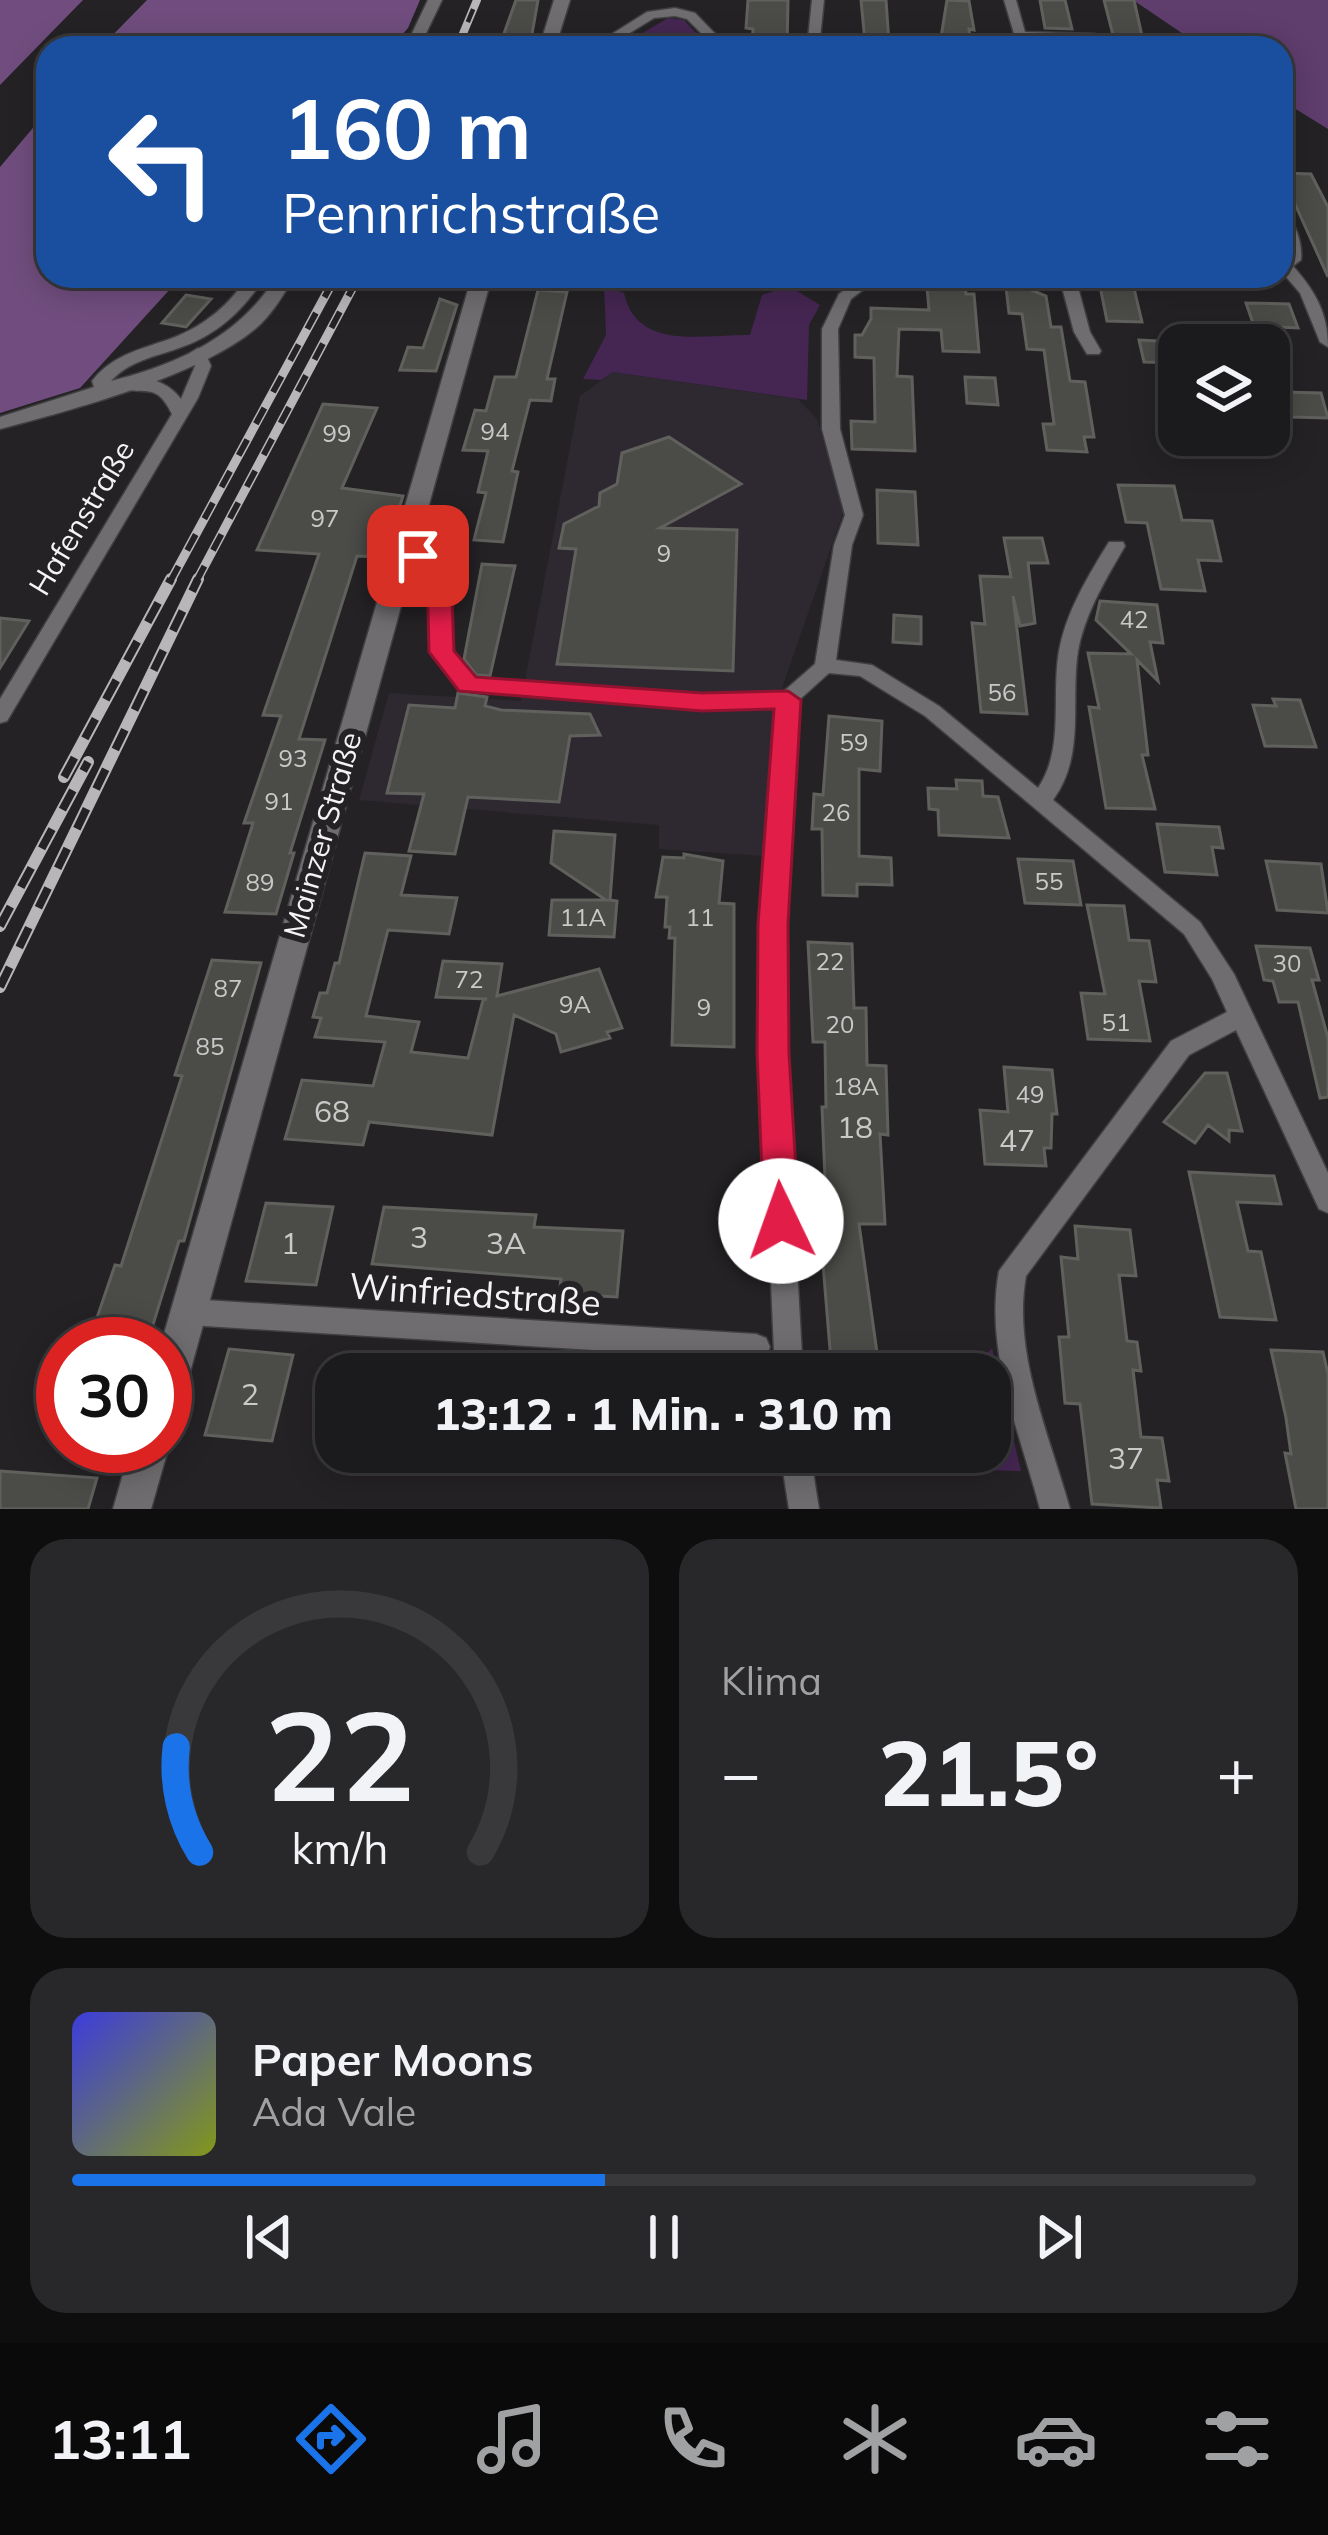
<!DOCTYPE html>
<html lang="de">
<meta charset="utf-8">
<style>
:root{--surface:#1b1a1c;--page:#282729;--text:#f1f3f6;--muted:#a0a1a3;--line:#39383b;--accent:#1a73e8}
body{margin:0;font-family:Mulish,sans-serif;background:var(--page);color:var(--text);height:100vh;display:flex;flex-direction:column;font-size:45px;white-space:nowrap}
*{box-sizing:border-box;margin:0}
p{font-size:39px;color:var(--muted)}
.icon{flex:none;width:66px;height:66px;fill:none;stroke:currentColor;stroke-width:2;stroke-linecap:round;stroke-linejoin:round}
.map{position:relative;height:1509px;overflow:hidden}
.side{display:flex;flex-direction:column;gap:30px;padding:30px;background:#0f0e0f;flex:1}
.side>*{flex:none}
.banner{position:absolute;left:36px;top:36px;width:1257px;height:252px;border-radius:36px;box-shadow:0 6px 30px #0003,0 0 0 3px var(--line);background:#1a4fa0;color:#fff;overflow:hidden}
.buttons{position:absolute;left:1158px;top:324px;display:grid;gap:24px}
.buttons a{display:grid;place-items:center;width:132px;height:132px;border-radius:24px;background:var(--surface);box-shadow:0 6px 30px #0003,0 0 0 3px var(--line);font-size:60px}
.speed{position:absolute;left:36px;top:1317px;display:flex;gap:24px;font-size:60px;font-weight:700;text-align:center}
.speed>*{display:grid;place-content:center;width:156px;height:156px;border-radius:50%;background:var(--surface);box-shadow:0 6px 30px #0003,0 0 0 3px var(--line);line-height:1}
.speed .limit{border:18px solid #d22;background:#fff;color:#111}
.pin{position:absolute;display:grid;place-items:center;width:102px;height:102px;color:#fff;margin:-51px;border-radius:24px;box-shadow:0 6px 18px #0006}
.me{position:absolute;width:132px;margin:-66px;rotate:357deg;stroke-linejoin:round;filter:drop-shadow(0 0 9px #0008)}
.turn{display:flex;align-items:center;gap:42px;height:252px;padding:0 48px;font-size:54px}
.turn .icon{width:156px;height:156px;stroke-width:2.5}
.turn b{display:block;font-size:84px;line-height:102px}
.big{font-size:90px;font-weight:800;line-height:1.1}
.side .card{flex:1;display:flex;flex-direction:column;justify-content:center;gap:18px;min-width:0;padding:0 42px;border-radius:36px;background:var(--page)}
.side .dial{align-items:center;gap:0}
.dial svg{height:312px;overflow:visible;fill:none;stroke:var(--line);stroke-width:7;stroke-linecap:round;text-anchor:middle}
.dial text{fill:var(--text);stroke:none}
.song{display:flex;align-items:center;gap:36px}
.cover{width:144px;height:144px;border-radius:18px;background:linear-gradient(135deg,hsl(240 70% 55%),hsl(70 70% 35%))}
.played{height:12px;border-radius:6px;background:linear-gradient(90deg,var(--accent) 45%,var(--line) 45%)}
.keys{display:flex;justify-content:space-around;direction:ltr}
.heat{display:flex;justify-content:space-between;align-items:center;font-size:66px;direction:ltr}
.side .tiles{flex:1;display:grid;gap:30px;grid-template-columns:1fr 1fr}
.card:last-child{grid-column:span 2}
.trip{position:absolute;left:315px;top:1353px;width:696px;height:120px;border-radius:36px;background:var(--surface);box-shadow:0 6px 30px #0003,0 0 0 3px var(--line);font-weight:800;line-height:120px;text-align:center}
.tab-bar{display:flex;height:192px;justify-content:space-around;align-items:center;background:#0b0a0b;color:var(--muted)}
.tab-bar .icon{width:84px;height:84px}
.tab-bar .active{color:var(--accent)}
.tab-bar b{font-size:54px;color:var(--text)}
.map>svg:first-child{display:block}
.built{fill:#2e2931}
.green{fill:#452652}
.forest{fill:#5f3d6d}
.water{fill:#704d7e}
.building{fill:#4b4c48;stroke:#60615d;stroke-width:3}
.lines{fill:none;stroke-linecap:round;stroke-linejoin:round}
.minor-casing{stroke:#403f41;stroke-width:3}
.tertiary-casing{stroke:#403f41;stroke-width:3}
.secondary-casing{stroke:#403f41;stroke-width:3}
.minor{fill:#6f6d70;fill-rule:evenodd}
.tertiary{fill:#6f6d70;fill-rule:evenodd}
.secondary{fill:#6f6d70;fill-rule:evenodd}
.rail-far2-casing{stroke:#b8b6b9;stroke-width:8}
.rail-far1-casing{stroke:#b8b6b9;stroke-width:9}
.rail-casing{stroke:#b8b6b9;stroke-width:12}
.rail-far2{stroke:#242225;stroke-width:4.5;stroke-dasharray:14;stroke-linecap:butt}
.rail-far1{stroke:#242225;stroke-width:6;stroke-dasharray:18;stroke-linecap:butt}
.rail{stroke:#242225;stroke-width:8;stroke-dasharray:22;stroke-linecap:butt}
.route{fill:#e11d48;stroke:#92132f;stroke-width:3}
.labels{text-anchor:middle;stroke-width:12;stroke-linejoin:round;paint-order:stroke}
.number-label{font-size:24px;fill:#cac9ca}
.street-label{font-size:30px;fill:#f4f3f5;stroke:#242225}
.near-number-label{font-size:30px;fill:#cac9ca}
.near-street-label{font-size:36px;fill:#f4f3f5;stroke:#242225}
</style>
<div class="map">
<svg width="1328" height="1509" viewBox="0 0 1328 1509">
<rect width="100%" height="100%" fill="#242225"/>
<!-- built -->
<path class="built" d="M 613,372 L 798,399 L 817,419 L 844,510 L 783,685 L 765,856 L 659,849 L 659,825 L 359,800 L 389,693 L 521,701 L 580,396 Z"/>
<!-- green -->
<path class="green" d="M 668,18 L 684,20 L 710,48 L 617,48 Z
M 604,286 L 624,293 C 637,352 704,334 750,335 L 762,295 L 789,286 L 820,305 L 809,325 L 807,400 L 613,372 L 601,380 L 583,379 L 606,335 Z
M 992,1348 L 1021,1471 L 892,1468 L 905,1452 L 990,1452 L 990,1374 L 970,1374 Z"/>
<!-- forest -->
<path class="forest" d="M 1133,0 L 1328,0 L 1328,129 L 1281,100 L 1281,48 L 1204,48 Z"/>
<!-- water -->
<path class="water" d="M 0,0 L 83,0 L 0,85 Z
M 147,0 L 420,0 L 408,28 L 390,48 L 100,48 Z
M 48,110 L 48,276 L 182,276 L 80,388 L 0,413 L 0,167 Z"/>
<!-- building -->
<path class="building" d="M 516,0 L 538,0 L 531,40 L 502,39 Z
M 748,0 L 788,0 L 787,48 L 752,48 L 753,29 L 746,28 Z
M 861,0 L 886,0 L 889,43 L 865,42 Z
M 947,0 L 969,1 L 974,30 L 969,29 L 970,38 L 941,37 Z
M 1040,0 L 1065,0 L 1072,29 L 1045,28 Z
M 1104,0 L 1134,0 L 1142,36 L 1113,35 Z
M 1281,173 L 1311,174 L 1328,207 L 1328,277 Z
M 926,276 L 964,276 L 966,294 L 974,294 L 979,352 L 943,351 L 941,330 L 899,329 L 897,376 L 912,377 L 915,451 L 852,449 L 851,421 L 875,422 L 874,358 L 855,357 L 855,335 L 862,335 L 871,319 L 871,308 L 929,310 Z
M 1098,276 L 1131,276 L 1142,322 L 1107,321 Z
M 1005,279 L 1046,296 L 1051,327 L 1061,327 L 1070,381 L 1085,382 L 1094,437 L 1084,437 L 1087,452 L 1047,450 L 1043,424 L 1054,424 L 1044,350 L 1027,349 L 1022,314 L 1009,313 Z
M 538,290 L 567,292 L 547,379 L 555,379 L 551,401 L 530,400 L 512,471 L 518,472 L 503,542 L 474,540 L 486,493 L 478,492 L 488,451 L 463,450 L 475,410 L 486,411 L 495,377 L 516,377 Z
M 186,295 L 211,299 L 186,327 L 162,323 Z
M 440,299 L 457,305 L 436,371 L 400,370 L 408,347 L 423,348 Z
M 1246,303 L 1289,304 L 1298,328 L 1254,326 Z
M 1139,340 L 1179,342 L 1179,363 L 1144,362 Z
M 965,377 L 995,378 L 998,405 L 967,403 Z
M 1283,392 L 1321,393 L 1328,418 L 1292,417 Z
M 323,404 L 377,408 L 342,488 L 403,496 L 384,557 L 357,556 L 299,739 L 325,740 L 290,853 L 294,853 L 276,914 L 225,912 L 253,823 L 244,823 L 281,716 L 263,715 L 319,554 L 257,550 Z
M 669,437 L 741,484 L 660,528 L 737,530 L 733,671 L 557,664 L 576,549 L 559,548 L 564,524 L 599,506 L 600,493 L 617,484 L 622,453 Z
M 1118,485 L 1174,486 L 1182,520 L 1212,521 L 1221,561 L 1198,560 L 1205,591 L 1161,589 L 1147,523 L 1126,522 Z
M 877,490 L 915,492 L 918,545 L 878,543 Z
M 1004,538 L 1042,538 L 1048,563 L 1028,563 L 1035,623 L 1020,626 L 1013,596 L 1027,714 L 981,712 L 972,623 L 985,624 L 980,576 L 1011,577 Z
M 482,564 L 515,566 L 490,676 L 476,675 L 464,659 Z
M 1100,601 L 1157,605 L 1163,643 L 1150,642 L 1158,681 L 1137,660 L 1148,755 L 1142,755 L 1155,809 L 1106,808 L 1089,707 L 1099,708 L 1088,653 L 1131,654 L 1096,620 Z
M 894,615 L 921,617 L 921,644 L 893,642 Z
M 0,618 L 29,621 L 0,668 Z
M 458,693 L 487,697 L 485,706 L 501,710 L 590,714 L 600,735 L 570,736 L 559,802 L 468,797 L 455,854 L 409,851 L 424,794 L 387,793 L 409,705 L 455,708 Z
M 1273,699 L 1300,700 L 1316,747 L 1265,746 L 1253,705 L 1276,706 Z
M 829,716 L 882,721 L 880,771 L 859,769 L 859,856 L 891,858 L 892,885 L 857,884 L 857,896 L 823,895 L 822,829 L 812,829 L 814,794 L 823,795 Z
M 956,780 L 982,781 L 983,796 L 998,797 L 1009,838 L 939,835 L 938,810 L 929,809 L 928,788 L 957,789 Z
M 1157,824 L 1219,827 L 1223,848 L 1212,847 L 1217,875 L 1165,872 Z
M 554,831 L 615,835 L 610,900 L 617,901 L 614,937 L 549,935 L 552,900 L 606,900 L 551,863 Z
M 365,853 L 411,856 L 401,895 L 457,898 L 449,934 L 388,930 L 366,1016 L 419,1022 L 411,1052 L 468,1058 L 483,1000 L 487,999 L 436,997 L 443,961 L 502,964 L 497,996 L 599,969 L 622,1028 L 607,1032 L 610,1038 L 561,1052 L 556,1034 L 514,1015 L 492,1135 L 369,1122 L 363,1145 L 285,1139 L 302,1080 L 373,1086 L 385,1042 L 315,1037 L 321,1018 L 313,1017 L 320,993 L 327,993 L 335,963 L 339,963 Z
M 684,854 L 723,861 L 719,903 L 734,904 L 734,1047 L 672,1045 L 675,938 L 669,938 L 670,927 L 665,927 L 667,897 L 656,897 L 663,857 L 684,858 Z
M 1018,859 L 1073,861 L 1081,905 L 1025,903 Z
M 1266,861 L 1321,864 L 1328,913 L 1277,910 Z
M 1087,905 L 1124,906 L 1129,940 L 1149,941 L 1156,982 L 1139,981 L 1150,1041 L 1088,1039 L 1081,993 L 1105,994 Z
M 808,942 L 852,944 L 854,1008 L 866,1008 L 867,1065 L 886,1066 L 888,1135 L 880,1134 L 885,1224 L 859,1224 L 880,1374 L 832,1374 L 822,1252 L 828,1251 L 822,1107 L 826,1107 L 825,1042 L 813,1042 Z
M 1256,946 L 1310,948 L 1319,980 L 1312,980 L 1328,1038 L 1328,1097 L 1320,1098 L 1298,1002 L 1279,1002 L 1273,981 L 1264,980 Z
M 212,960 L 261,963 L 184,1241 L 179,1241 L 147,1344 L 88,1344 L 115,1265 L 121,1266 L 182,1076 L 175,1075 Z
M 1004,1067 L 1052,1070 L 1057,1114 L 1052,1114 L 1051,1148 L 1044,1148 L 1046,1166 L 985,1164 L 980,1110 L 1008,1112 Z
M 1205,1073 L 1227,1073 L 1242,1131 L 1229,1130 L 1229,1141 L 1208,1125 L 1195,1143 L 1164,1122 Z
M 1189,1172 L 1274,1176 L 1281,1204 L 1237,1202 L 1248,1251 L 1261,1252 L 1276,1320 L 1220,1317 Z
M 266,1203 L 333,1207 L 316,1285 L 246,1281 Z
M 384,1207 L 536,1215 L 534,1227 L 623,1231 L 617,1297 L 559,1294 L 561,1279 L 372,1264 Z
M 1075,1226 L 1130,1230 L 1136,1276 L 1119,1275 L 1127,1341 L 1137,1342 L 1141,1371 L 1133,1370 L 1141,1437 L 1162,1438 L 1169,1481 L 1157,1480 L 1161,1508 L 1092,1504 L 1080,1404 L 1065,1403 L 1059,1337 L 1069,1337 L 1061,1257 L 1078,1259 Z
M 229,1349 L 293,1355 L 272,1441 L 205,1435 Z
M 1271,1350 L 1323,1352 L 1328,1374 L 1328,1509 L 1296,1509 L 1285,1453 L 1291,1454 L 1286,1418 Z
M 0,1471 L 97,1478 L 88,1509 L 0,1509 Z"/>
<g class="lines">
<!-- minor casing -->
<g class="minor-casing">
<path id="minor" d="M 812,0 L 824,0 L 819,48 L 807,48 Z
M 1004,0 L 1016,0 L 1025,32 L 1095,34 L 1099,35 L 1105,48 L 1093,48 L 1090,41 L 1026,39 L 1022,48 L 1010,48 L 1015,37 Z
M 675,8 L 695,13 L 729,48 L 716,48 L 687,19 L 675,16 L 654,18 L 607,47 L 549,46 L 543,42 L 549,38 L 604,39 L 647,12 Z
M 1281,211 C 1295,218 1303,244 1301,260 L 1293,266 C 1315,291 1328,313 1328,347 L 1320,342 L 1300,293 L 1281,271 L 1281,257 L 1287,258 C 1288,242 1281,228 1281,211 Z
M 863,276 L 881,276 L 851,299 L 838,329 L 840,429 L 863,515 L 852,545 L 836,660 L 872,665 L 939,706 L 1038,788 C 1065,748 1051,696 1059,651 C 1066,612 1088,576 1109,542 L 1123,542 L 1125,546 C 1106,579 1085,613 1078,651 C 1070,703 1086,754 1053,800 L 1200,922 L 1234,974 L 1328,1173 L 1328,1213 L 1319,1209 L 1236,1030 L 1189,1055 L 1026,1276 C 1012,1353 1050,1436 1070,1509 L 1040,1509 C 1020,1433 984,1351 999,1271 L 1171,1041 L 1227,1012 L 1212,979 L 1184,934 L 925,716 L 860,676 L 829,673 L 798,701 L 785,924 L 785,1053 L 803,1374 L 775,1374 L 761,1053 L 761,924 L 777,706 L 702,709 L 461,690 L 432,652 L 430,575 L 412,561 L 395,557 L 393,553 L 402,547 L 425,552 L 448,573 L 452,651 L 474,679 L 702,695 L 783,692 L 815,664 L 834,545 L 845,515 L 822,429 L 822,329 L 839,294 Z
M 1059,276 L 1075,276 L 1090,332 L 1101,351 L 1099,354 L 1087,354 L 1074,332 Z
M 198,348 L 204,350 L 211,366 L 198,398 L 7,721 L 0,723 L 0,699 L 172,414 C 154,377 142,400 118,385 C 139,372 166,379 181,399 L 195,366 L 190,353 Z
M 189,1299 L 756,1334 L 766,1338 L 770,1347 L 766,1356 L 756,1360 L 189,1325 L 179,1321 L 175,1312 L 179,1303 Z
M 780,1452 L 810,1452 L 819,1509 L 789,1509 Z"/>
</g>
<!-- tertiary casing -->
<g class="tertiary-casing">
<path id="tertiary" d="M 428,0 L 442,0 L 419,48 L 405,48 Z
M 248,276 L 266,276 C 243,310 218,335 179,348 C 154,357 129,361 111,381 C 178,364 239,337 277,276 L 295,276 C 283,295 272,315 255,329 C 199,376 72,410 0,429 L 0,417 L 94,387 L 92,381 C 114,353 144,349 175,337 C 207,324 230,304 248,276 Z"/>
</g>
<!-- secondary casing -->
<g class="secondary-casing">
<path id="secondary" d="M 554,0 L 570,0 L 555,48 L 539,48 Z
M 472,276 L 492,276 L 184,1394 L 178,1407 L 165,1412 L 165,1344 L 161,1344 Z
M 165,1437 L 169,1446 L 151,1509 L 113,1509 L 131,1446 L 165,1446 Z"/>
</g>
<!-- minor -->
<use href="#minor" class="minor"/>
<!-- tertiary -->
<use href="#tertiary" class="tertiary"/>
<!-- secondary -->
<use href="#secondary" class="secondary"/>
<!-- rail-far2 casing -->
<g class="rail-far2-casing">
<path id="rail-far2" d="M 457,48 L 477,0"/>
</g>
<!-- rail-far1 casing -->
<g class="rail-far1-casing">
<path id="rail-far1" d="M 170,582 L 336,276
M 196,582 L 359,276"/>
</g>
<!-- rail casing -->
<g class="rail-casing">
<path id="rail" d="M 64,777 L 171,579
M 0,926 L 88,762
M 0,987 L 198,579"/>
</g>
<!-- rail-far2 -->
<use href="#rail-far2" class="rail-far2"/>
<!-- rail-far1 -->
<use href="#rail-far1" class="rail-far1"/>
<!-- rail -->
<use href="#rail" class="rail"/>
</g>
<!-- route -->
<path class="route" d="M 418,548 L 451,573 L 454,651 L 476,677 L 702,693 L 788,691 L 801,700 L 788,924 L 789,1053 L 799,1221 L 793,1232 L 781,1237 L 769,1232 L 764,1221 L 757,1053 L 758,924 L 774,709 L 702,711 L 459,691 L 429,652 L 427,575 L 406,556 Z"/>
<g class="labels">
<!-- number labels -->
<g class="number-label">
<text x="495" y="440">94</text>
<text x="337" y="442">99</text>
<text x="325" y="527">97</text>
<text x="664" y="562">9</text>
<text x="1134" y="628">42</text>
<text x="1002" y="701">56</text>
<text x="854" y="751">59</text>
<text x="293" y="767">93</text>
<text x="279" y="810">91</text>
<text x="836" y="821">26</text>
<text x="1049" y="890">55</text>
<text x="260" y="891">89</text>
<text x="583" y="926">11A</text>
<text x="700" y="926">11</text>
<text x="830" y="970">22</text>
<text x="1287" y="972">30</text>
<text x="469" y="988">72</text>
<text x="228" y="997">87</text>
<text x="575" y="1013">9A</text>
<text x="704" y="1016">9</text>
<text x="1116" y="1031">51</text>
<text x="840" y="1033">20</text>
<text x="210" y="1055">85</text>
<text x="856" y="1095">18A</text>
<text x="1030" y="1103">49</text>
</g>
<!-- street labels -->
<g class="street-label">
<text transform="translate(82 518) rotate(-59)" y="10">Hafenstraße</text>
<text transform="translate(323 835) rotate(-74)" y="10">Mainzer Straße</text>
</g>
<!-- near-number labels -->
<g class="near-number-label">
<text x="332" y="1122">68</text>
<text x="855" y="1138">18</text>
<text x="1017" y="1151">47</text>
<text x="419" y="1248">3</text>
<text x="290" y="1254">1</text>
<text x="506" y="1254">3A</text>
<text x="250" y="1405">2</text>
<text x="1126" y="1469">37</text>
</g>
<!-- near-street labels -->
<g class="near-street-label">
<text transform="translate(475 1294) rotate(4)" y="13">Winfriedstraße</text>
</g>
</g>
</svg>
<div class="buttons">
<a><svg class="icon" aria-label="layers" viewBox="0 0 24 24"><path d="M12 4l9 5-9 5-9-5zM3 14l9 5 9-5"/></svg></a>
</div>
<div class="speed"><div class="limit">30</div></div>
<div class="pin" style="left:418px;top:556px;background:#d93025"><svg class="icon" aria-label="arrive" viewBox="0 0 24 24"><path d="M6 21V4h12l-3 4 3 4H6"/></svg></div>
<svg class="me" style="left:781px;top:1221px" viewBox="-20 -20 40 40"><circle r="19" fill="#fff"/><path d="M0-13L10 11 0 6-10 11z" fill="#e11d48"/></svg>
<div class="trip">13:12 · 1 Min. · 310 m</div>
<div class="banner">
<div class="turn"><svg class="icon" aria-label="left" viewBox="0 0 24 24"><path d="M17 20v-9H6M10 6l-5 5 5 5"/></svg><div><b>160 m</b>Pennrichstraße</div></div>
</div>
</div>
<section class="side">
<div class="tiles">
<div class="card dial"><svg viewBox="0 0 100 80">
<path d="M14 69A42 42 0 1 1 86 69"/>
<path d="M14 69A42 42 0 0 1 8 42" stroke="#1a73e8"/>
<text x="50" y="56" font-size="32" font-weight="700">22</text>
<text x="50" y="72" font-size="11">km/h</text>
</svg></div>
<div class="card"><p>Klima</p>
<div class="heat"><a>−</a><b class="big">21.5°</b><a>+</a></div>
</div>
<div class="card">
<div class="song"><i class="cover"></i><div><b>Paper Moons</b><p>Ada Vale</p></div></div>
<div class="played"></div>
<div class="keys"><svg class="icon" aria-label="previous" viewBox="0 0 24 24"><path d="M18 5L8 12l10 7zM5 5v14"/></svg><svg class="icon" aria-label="pause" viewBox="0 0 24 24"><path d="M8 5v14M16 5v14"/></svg><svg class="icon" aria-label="next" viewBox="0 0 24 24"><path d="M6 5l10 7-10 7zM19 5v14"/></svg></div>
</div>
</div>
</section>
<nav class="tab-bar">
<b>13:11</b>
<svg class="icon active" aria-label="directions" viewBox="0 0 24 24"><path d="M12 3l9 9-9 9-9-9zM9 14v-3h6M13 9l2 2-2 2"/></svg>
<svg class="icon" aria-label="music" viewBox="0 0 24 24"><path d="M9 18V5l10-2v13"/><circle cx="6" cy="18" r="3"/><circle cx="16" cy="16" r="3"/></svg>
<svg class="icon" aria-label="phone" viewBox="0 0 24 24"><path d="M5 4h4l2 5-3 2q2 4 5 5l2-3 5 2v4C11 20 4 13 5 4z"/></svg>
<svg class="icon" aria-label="climate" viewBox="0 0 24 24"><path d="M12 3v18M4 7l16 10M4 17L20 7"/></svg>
<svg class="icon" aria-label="car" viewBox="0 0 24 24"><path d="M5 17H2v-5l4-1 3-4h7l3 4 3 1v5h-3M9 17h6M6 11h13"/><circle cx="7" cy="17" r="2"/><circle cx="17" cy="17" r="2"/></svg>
<svg class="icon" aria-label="filters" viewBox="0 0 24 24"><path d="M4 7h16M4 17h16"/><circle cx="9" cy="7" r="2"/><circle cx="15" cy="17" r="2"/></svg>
</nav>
